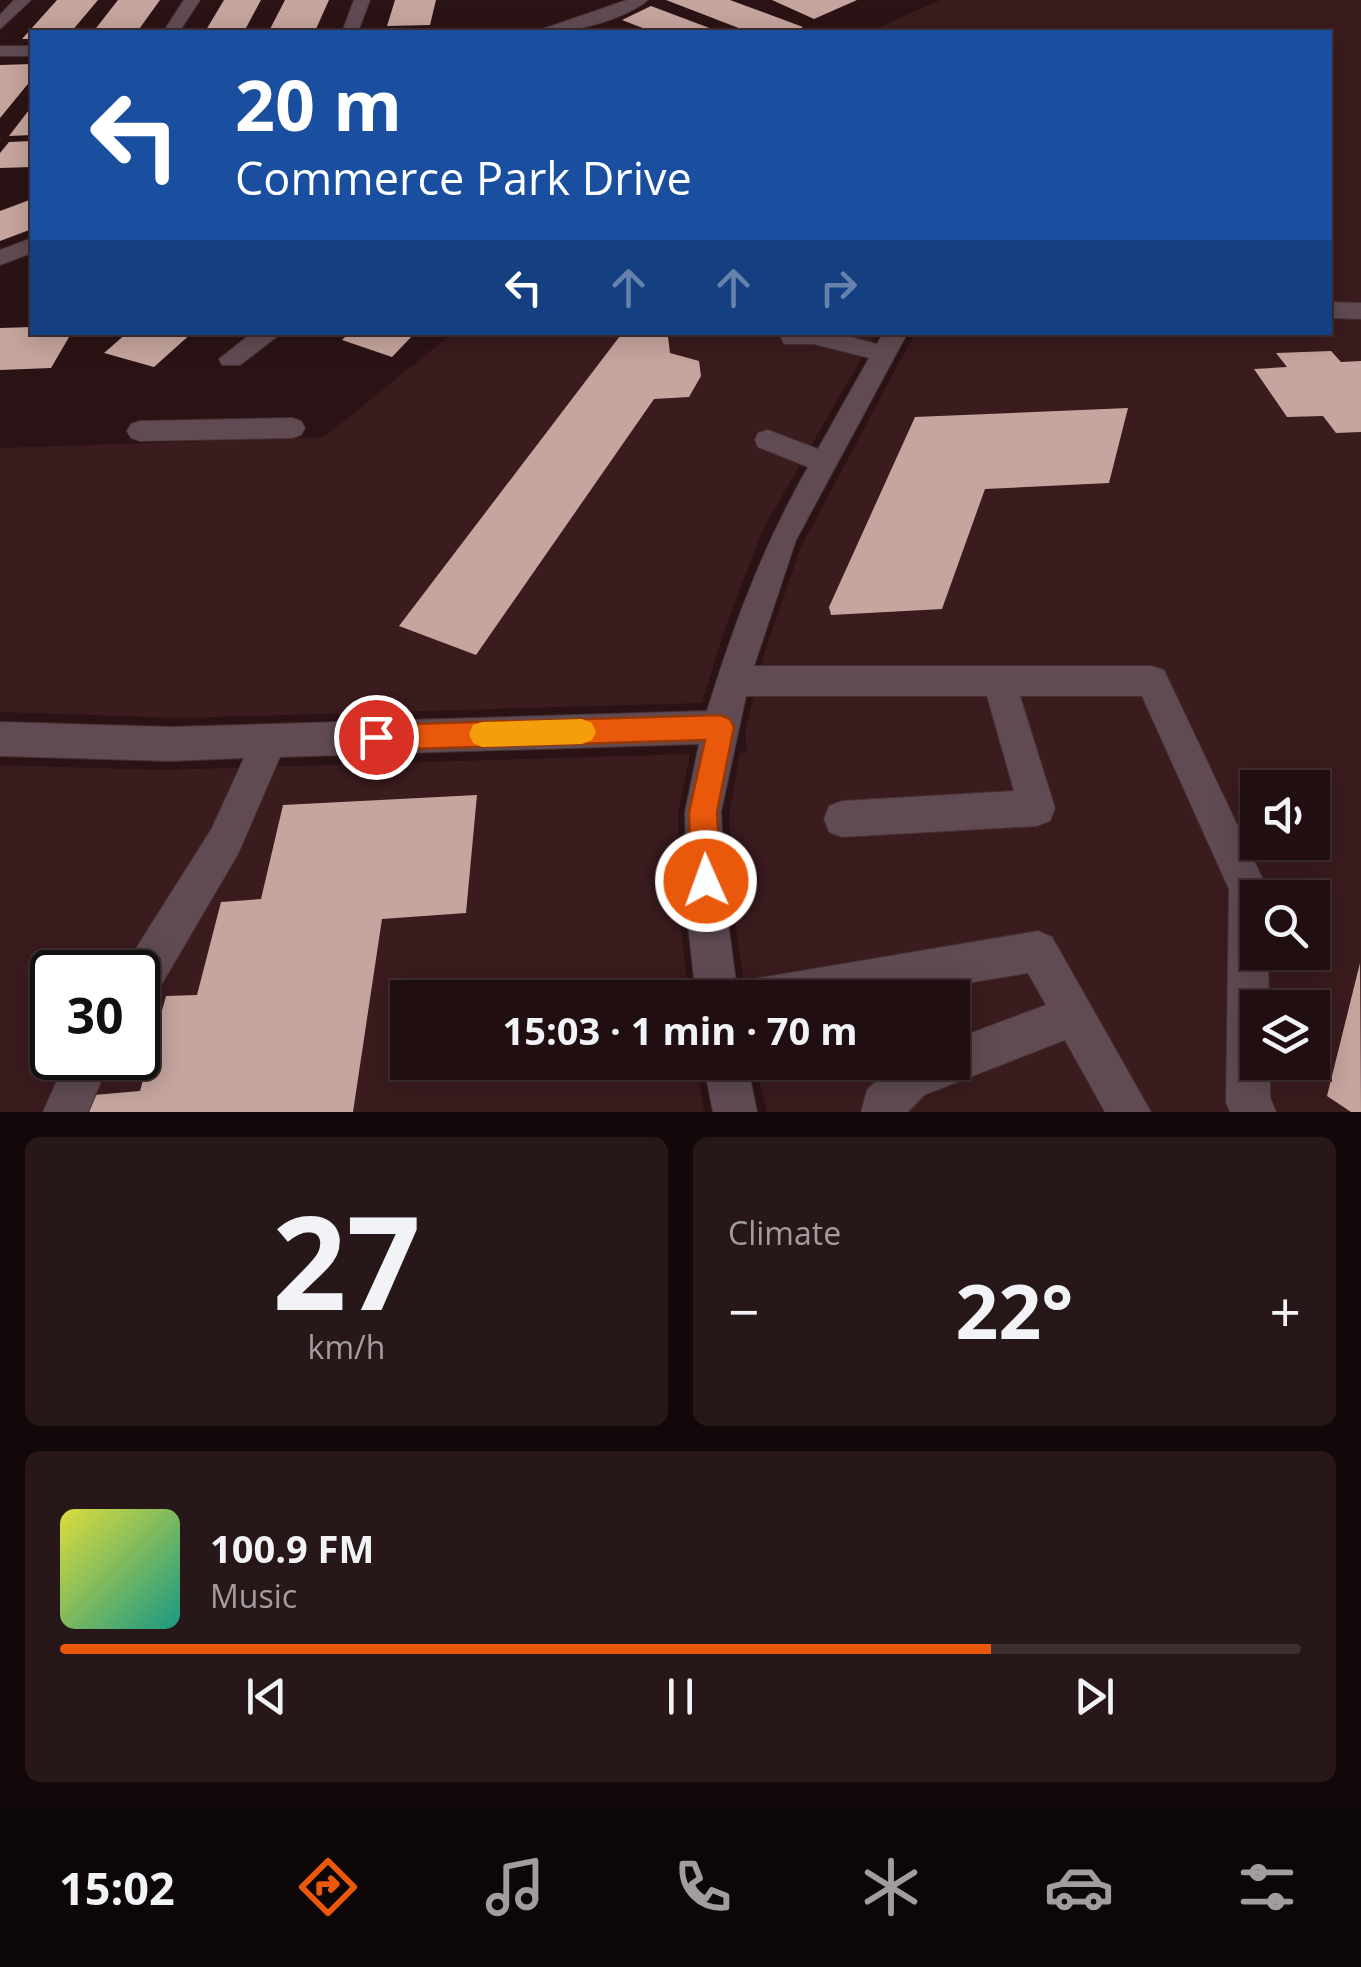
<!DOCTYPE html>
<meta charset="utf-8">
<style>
:root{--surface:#200e10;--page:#281719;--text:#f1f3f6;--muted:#a29c9f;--line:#3d2e30;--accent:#ea580c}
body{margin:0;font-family:"Open Sans",sans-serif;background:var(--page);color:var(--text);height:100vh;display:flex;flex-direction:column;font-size:38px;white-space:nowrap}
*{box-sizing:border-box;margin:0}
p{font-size:32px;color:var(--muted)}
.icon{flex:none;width:55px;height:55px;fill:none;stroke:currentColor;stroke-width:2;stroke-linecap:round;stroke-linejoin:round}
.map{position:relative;height:1112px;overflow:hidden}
.panel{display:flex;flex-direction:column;gap:25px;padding:25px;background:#120809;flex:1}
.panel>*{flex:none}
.banner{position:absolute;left:30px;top:30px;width:1302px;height:305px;border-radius:0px;box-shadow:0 5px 25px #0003,0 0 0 2px var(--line);background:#1a4fa0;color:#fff;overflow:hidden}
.tools{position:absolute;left:1240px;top:770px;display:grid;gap:20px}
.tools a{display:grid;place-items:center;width:90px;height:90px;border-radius:0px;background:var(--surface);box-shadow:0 5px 25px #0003,0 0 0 2px var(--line);font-size:50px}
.speed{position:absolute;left:30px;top:950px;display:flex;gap:20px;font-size:50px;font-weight:700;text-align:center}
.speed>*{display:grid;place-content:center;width:130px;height:130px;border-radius:50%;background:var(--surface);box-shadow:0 5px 25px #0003,0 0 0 2px var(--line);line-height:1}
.speed .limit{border:5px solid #111;border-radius:15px;background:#fff;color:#111}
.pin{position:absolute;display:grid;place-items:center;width:85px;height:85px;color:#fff;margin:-42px;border:5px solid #fff;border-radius:50%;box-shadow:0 2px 10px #0007}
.me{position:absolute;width:110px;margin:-55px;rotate:358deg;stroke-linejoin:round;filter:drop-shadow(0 0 8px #0008)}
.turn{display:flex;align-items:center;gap:35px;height:210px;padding:0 40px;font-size:45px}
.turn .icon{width:130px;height:130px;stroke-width:2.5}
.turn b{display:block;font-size:70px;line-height:85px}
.lanes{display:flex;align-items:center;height:95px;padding:0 40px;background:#0003;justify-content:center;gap:50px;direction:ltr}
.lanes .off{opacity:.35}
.big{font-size:75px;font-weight:700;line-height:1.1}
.panel .card{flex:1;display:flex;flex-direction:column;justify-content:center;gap:15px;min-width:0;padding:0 35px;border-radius:15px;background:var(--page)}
.panel .dial{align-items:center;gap:0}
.dial b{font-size:130px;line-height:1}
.song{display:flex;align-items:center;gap:30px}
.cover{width:120px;height:120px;border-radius:15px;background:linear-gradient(135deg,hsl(60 70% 55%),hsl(170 70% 35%))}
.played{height:10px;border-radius:5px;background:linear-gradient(90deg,var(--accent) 75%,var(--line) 75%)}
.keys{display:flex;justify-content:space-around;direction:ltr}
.heat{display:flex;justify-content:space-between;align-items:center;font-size:55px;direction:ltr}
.panel .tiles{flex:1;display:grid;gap:25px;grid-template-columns:1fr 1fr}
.card:last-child{grid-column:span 2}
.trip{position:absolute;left:390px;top:980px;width:580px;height:100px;border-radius:0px;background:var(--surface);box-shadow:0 5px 25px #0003,0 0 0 2px var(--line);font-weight:700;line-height:100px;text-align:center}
.tabs{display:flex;height:160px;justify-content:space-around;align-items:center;background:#0d0606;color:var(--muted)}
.tabs .icon{width:70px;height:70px}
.tabs .active{color:var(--accent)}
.tabs b{font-size:45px;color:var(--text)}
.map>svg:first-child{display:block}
.built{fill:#3a1b1e;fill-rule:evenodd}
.building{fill:#c5a59d}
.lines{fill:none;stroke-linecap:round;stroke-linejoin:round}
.minor-casing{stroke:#473032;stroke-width:2}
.minor{fill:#604b53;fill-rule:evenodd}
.route{fill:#ea580c;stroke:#983908;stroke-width:2.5}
.slow{fill:#f59e0b}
</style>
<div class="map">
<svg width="1361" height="1112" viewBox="0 0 1361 1112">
<rect width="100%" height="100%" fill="#2b1315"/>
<!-- built -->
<path class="built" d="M 940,0 L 1361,0 L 1361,1112 L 767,1112 L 755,1063 L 952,1062 L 952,998 L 746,997 L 734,913 L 729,816 L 740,753 L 747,752 L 745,732 L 765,651 L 801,547 L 915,333 L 1330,332 L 1330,32 L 868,32 ZM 1258,788 L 1312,788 L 1312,842 L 1258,842 ZM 1258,898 L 1312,898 L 1312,952 L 1258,952 ZM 1258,1008 L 1312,1008 L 1312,1062 L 1258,1062 Z
M 453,333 L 876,333 L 763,529 L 723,634 L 702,703 L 181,718 L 0,712 L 0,448 L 324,437 Z
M 690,754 L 678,813 L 680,919 L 689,997 L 408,998 L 408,1062 L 696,1063 L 704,1112 L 0,1112 L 0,765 L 161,770 ZM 52,972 L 138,972 L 138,1058 L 52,1058 Z"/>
<!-- building -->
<path class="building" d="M 57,0 L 98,0 L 71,32 L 32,32 L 32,39 L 22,39 Z
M 118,0 L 160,0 L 137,32 L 93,32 Z
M 224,0 L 261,0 L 246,28 L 206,30 Z
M 285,0 L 329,0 L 316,29 L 269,31 Z
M 395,0 L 436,0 L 430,25 L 387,26 Z
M 666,0 L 730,0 L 803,27 L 793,32 L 749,32 Z
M 772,0 L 857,0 L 814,19 Z
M 651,6 L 720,32 L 653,32 L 622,20 Z
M 32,64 L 32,79 L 0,118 L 0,65 Z
M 32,106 L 32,135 L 9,136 Z
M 32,141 L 32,167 L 0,168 L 0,153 L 9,142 Z
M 32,199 L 32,229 L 0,241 L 0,211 Z
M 32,327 L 32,332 L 72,332 L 51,368 L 0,370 L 0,328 Z
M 128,332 L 193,332 L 154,367 L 104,353 Z
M 350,332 L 416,332 L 392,357 L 342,340 Z
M 623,332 L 691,332 L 668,337 L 670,353 L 699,361 L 701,376 L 689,397 L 654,399 L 476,655 L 399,626 Z
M 1331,351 L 1341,362 L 1361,361 L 1361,432 L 1336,433 L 1323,416 L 1287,417 L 1254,369 L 1287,367 L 1276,353 Z
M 1128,408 L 1109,483 L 985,489 L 942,609 L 831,615 L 829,607 L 915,417 Z
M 477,795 L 466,913 L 382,919 L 353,1112 L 89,1112 L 94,1095 L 140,1091 L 166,996 L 197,995 L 221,902 L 261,899 L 283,805 Z
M 1360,963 L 1361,1112 L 1351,1112 L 1327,1096 Z"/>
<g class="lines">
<!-- minor casing -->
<g class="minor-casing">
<path id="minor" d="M 14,0 L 31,0 L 0,29 L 0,15 Z
M 184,0 L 200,0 L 179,32 L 163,32 Z
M 354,0 L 370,0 L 358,32 L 342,32 Z
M 627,0 L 648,0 C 620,22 569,34 534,32 Z
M 0,46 L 32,46 L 32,56 L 0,56 Z
M 32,238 L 32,253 L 0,265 L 0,250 Z
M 1330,302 L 1361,303 L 1361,319 L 1330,318 Z
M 253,332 L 283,332 L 240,365 L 222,365 L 219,359 Z
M 784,332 L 832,332 L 877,344 L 884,332 L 908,332 L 796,540 L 754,666 L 1152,666 L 1164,670 L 1267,888 L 1267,898 L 1258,898 L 1258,952 L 1268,952 L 1269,1008 L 1258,1008 L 1258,1062 L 1270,1062 L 1270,1097 L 1276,1112 L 1230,1112 L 1226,1102 L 1229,889 L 1142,696 L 1020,696 L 1055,808 L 1050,821 L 1037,826 L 842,837 L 829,832 L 824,819 L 829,806 L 842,801 L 1014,791 L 987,696 L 746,696 L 721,812 L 727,915 L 736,982 L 1038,931 L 1052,937 L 1151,1112 L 1105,1112 L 1065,1040 L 924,1095 L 908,1112 L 861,1112 L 867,1090 L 894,1064 L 952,1062 L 952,1040 L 1046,1005 L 1028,973 L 877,998 L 696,998 L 687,915 L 685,812 L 699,744 L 280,757 L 238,854 L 153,999 L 138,1004 L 138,972 L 122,972 L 123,969 L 212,828 L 244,758 L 171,761 L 0,756 L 0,722 L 171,727 L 707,711 C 734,624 763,546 808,467 L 758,447 L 755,440 L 758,433 L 768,430 L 818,449 L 869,358 L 814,344 L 784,344 L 781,338 Z
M 292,418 L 301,421 L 305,428 L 301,435 L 292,438 L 140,441 L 131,438 L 127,431 L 131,424 L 140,421 Z
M 67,1058 L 111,1058 L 88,1112 L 43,1112 Z
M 703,1062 L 747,1062 L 757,1112 L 713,1112 Z"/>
</g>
<!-- minor -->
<use href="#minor" class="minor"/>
</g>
<!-- route -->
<path class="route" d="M 720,715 L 730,719 L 734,727 L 717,812 L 721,881 L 716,891 L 706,896 L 696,891 L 691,881 L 689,812 L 705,740 L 376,750 L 366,746 L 363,737 L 366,728 L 376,725 Z"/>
<!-- slow -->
<path class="slow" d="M 582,719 L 592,723 L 596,732 L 592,740 L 582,744 L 482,747 L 473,743 L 469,734 L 473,725 L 482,722 Z"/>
</svg>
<div class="tools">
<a><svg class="icon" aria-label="sound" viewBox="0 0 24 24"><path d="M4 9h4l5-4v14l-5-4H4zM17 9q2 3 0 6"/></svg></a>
<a><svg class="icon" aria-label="search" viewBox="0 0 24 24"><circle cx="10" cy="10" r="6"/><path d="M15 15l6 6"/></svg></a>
<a><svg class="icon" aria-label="layers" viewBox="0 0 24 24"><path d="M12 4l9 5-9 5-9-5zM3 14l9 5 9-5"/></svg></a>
</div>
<div class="speed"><div class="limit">30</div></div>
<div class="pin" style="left:376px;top:737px;background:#d93025"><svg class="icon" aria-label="arrive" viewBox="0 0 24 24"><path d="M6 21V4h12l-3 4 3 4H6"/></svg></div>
<svg class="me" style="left:706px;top:881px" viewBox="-20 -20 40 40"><circle r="17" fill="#ea580c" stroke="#fff" stroke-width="3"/><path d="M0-11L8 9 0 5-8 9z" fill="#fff"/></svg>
<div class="trip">15:03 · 1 min · 70 m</div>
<div class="banner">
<div class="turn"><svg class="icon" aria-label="left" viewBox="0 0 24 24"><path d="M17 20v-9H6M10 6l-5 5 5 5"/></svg><div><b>20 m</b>Commerce Park Drive</div></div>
<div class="lanes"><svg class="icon" aria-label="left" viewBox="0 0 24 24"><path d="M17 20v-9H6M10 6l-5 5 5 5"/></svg><svg class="icon off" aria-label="ahead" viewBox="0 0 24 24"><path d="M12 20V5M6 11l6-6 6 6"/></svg><svg class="icon off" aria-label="ahead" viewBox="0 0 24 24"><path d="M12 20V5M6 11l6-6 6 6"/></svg><svg class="icon off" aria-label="right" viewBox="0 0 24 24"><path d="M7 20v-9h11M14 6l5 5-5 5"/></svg></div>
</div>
</div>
<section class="panel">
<div class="tiles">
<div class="card dial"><b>27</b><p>km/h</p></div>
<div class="card"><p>Climate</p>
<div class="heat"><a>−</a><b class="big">22°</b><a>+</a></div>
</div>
<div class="card">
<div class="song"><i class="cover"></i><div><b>100.9 FM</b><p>Music</p></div></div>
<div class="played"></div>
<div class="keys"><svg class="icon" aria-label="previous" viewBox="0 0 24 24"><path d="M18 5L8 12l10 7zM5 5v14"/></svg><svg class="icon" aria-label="pause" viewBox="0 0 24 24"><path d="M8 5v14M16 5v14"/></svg><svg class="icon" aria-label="next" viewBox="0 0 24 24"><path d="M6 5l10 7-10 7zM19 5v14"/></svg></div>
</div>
</div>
</section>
<nav class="tabs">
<b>15:02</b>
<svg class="icon active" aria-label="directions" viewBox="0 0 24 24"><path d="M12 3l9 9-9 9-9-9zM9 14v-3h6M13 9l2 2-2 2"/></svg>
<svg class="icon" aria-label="music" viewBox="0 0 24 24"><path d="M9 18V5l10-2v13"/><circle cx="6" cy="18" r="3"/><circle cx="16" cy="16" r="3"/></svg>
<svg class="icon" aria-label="phone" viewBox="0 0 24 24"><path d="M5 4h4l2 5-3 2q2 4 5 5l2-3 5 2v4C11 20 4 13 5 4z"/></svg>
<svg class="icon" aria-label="climate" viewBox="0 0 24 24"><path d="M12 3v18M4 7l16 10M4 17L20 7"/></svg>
<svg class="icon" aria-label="car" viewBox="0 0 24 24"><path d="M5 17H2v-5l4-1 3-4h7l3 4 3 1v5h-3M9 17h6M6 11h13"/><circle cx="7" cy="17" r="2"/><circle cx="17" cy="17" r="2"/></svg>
<svg class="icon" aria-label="filters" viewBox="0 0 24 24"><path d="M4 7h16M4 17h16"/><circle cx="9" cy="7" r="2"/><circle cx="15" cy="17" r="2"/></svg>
</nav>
